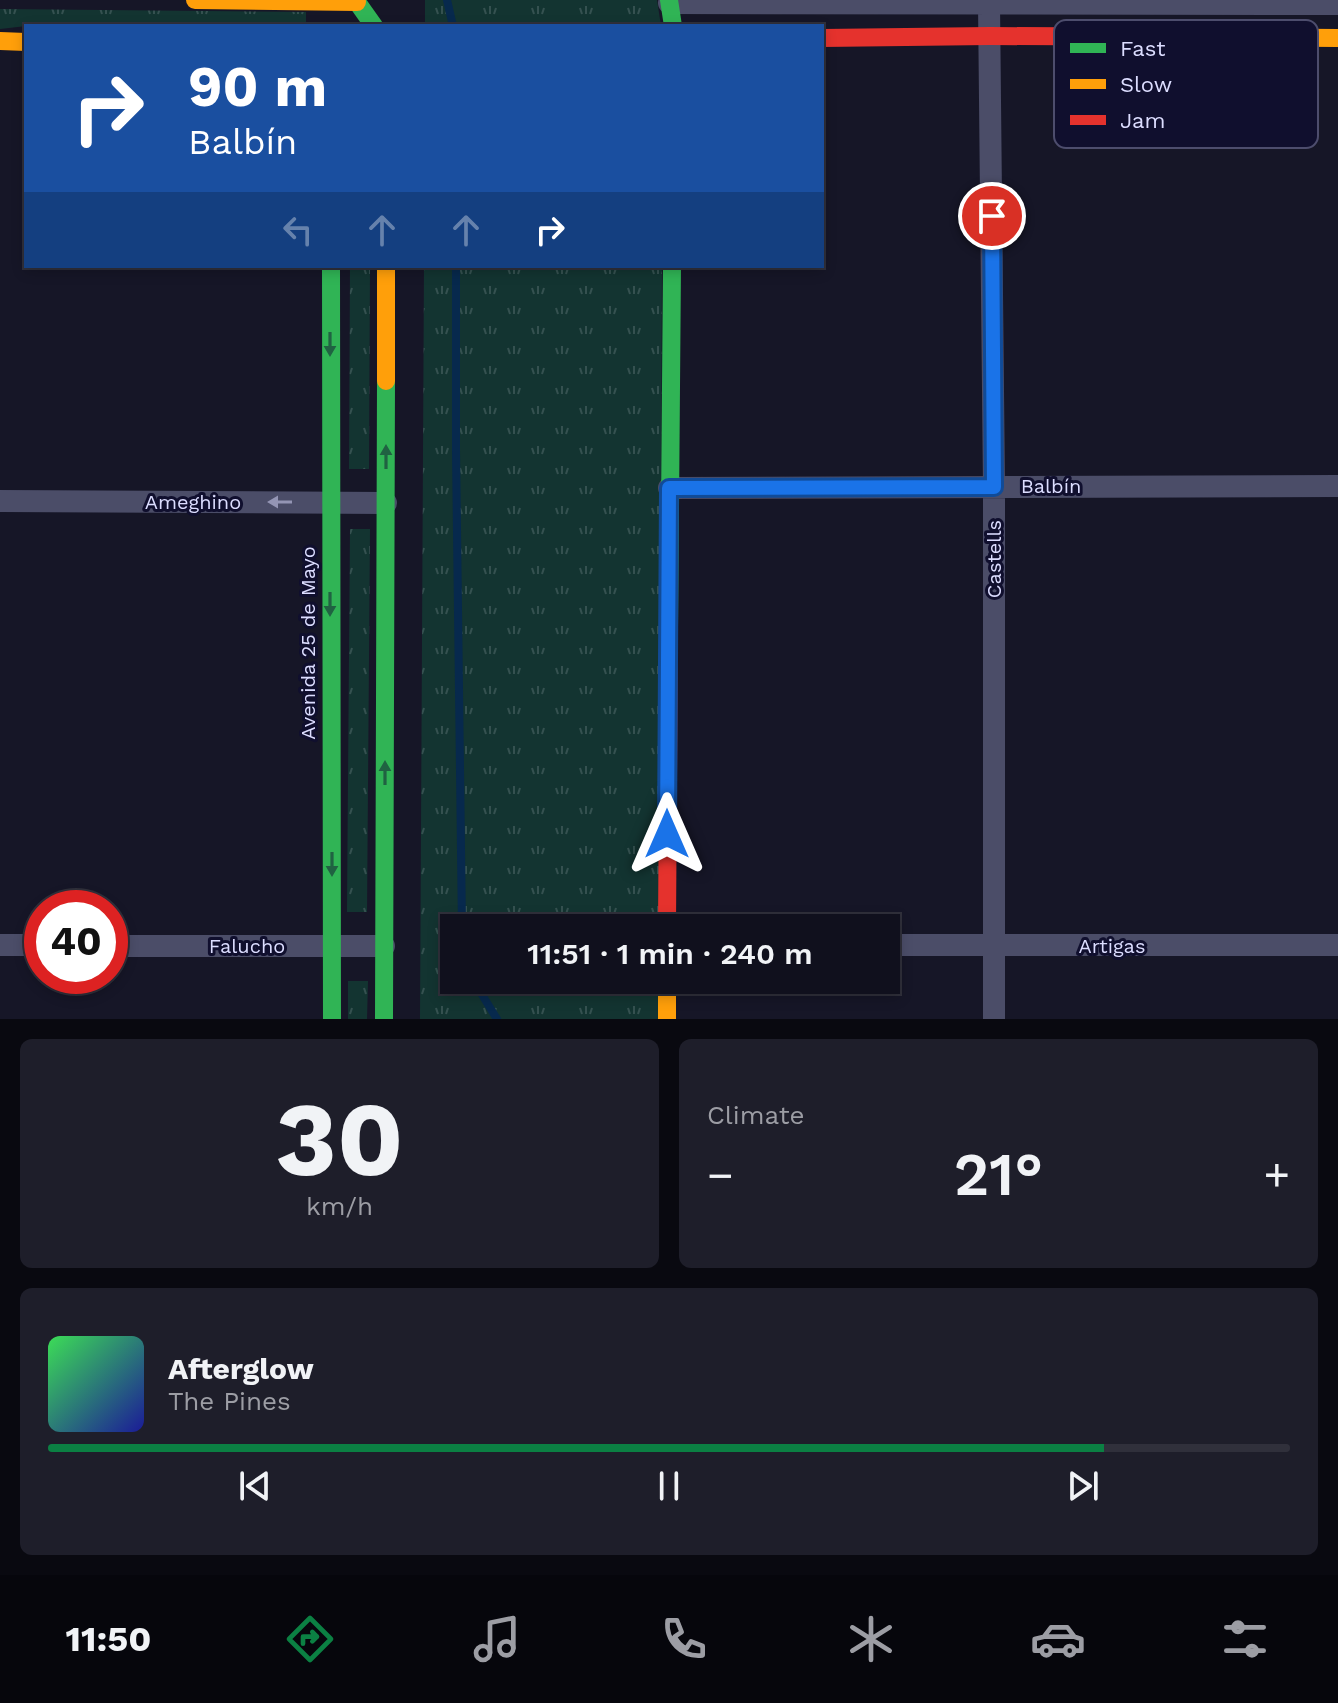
<!DOCTYPE html>
<meta charset="utf-8">
<style>
:root{--surface:#10101d;--page:#1e1e2a;--text:#f1f3f6;--muted:#9c9da4;--line:#30303b;--accent:#0b8043}
body{margin:0;font-family:"Work Sans",sans-serif;background:var(--page);color:var(--text);height:100vh;display:flex;flex-direction:column;font-size:30px;white-space:nowrap}
*{box-sizing:border-box;margin:0}
p{font-size:26px;color:var(--muted)}
.icon{flex:none;width:44px;height:44px;fill:none;stroke:currentColor;stroke-width:2;stroke-linecap:round;stroke-linejoin:round}
.map{position:relative;height:1019px;overflow:hidden}
.sheet{display:flex;flex-direction:column;gap:20px;padding:20px;background:#090910;flex:1}
.sheet>*{flex:none}
.top-card{position:absolute;left:24px;top:24px;width:800px;height:244px;border-radius:0px;box-shadow:0 4px 12px #0003,0 0 0 2px var(--line);background:#1a4fa0;color:#fff;overflow:hidden}
.speed{position:absolute;left:24px;top:890px;display:flex;gap:16px;font-size:40px;font-weight:700;text-align:center}
.speed>*{display:grid;place-content:center;width:104px;height:104px;border-radius:50%;background:var(--surface);box-shadow:0 4px 12px #0003,0 0 0 2px var(--line);line-height:1}
.speed .limit{border:12px solid #d22;background:#fff;color:#111}
.pin{position:absolute;display:grid;place-items:center;width:68px;height:68px;color:#fff;margin:-34px;border:4px solid #fff;border-radius:50%;box-shadow:0 2px 8px #0007}
.me{position:absolute;width:88px;margin:-44px;rotate:0deg;stroke-linejoin:round;filter:drop-shadow(0 0 6px #0008)}
.turn{display:flex;align-items:center;gap:28px;height:168px;padding:0 32px;font-size:36px}
.turn .icon{width:104px;height:104px;stroke-width:2.5}
.turn b{display:block;font-size:56px;line-height:68px}
.lanes{display:flex;align-items:center;height:76px;padding:0 32px;background:#0003;justify-content:center;gap:40px;direction:ltr}
.lanes .off{opacity:.35}
.big{font-size:60px;font-weight:600;line-height:1.1}
.sheet .tile{flex:1;display:flex;flex-direction:column;justify-content:center;gap:12px;min-width:0;padding:0 28px;border-radius:12px;background:var(--page)}
.sheet .dial{align-items:center;gap:0}
.dial b{font-size:104px;line-height:1}
.song{display:flex;align-items:center;gap:24px}
.cover{width:96px;height:96px;border-radius:12px;background:linear-gradient(135deg,hsl(130 70% 55%),hsl(240 70% 35%))}
.played{height:8px;border-radius:4px;background:linear-gradient(90deg,var(--accent) 85%,var(--line) 85%)}
.keys{display:flex;justify-content:space-around;direction:ltr}
.heat{display:flex;justify-content:space-between;align-items:center;font-size:44px;direction:ltr}
.sheet .tiles{flex:1;display:grid;gap:20px;grid-template-columns:1fr 1fr}
.tile:last-child{grid-column:span 2}
.trip{position:absolute;left:440px;top:914px;width:460px;height:80px;border-radius:0px;background:var(--surface);box-shadow:0 4px 12px #0003,0 0 0 2px var(--line);font-weight:600;line-height:80px;text-align:center}
.tab-bar{display:flex;height:128px;justify-content:space-around;align-items:center;background:#06060c;color:var(--muted)}
.tab-bar .icon{width:56px;height:56px}
.tab-bar .current{color:var(--accent)}
.tab-bar b{font-size:36px;color:var(--text)}
.map>svg:first-child{display:block}
.grass{fill:url(#grass-tufts)}
.lines{fill:none;stroke-linecap:round;stroke-linejoin:round}
.stream{stroke:#07294d;stroke-width:8}
.street{stroke:#4b4d68;stroke-width:22}
.fast{stroke:#30b455;stroke-width:18}
.slow{stroke:#ff9f0a;stroke-width:18}
.jam{stroke:#e5322d;stroke-width:18}
.oneway{fill:#206242}
.oneway2{fill:#9495b4}
.route-casing{stroke:#114b97;stroke-width:20}
.route{stroke:#1a73e8;stroke-width:14}
.labels{text-anchor:middle;stroke-width:6;stroke-linejoin:round;paint-order:stroke}
.street-label{font-size:20px;fill:#dcddff;stroke:#100f2e}
.key{fill:#100f2e;stroke:#4d4d6d;stroke-width:2}
.key-label{font-size:22px;fill:#dcddff}
</style>
<div class="map">
<svg width="1338" height="1019" viewBox="0 0 1338 1019">
<defs>
<pattern id="grass-tufts" width="24" height="20" patternUnits="userSpaceOnUse" patternTransform="scale(2)"><rect width="24" height="20" fill="#133431"/><path d="M3 7l-1-3M5 7V3M7 7l1-3M15 17l-1-3M17 17v-4M19 17l1-3" fill="none" stroke="#355150"/></pattern>
</defs>
<rect width="100%" height="100%" fill="#161627"/>
<!-- grass -->
<path class="grass" d="M 425,0 L 657,0 L 661,26 L 425,26 Z
M 0,9 L 306,12 L 306,26 L 26,26 L 0,29 Z
M 350,266 L 370,266 L 369,469 L 349,469 Z
M 424,266 L 662,266 L 659,928 L 454,928 L 454,980 L 658,980 L 658,1019 L 420,1019 Z
M 350,529 L 370,529 L 367,912 L 347,912 Z
M 348,981 L 368,981 L 367,1019 L 348,1019 Z"/>
<g class="lines">
<!-- stream -->
<path class="stream" d="M 447,0 L 453,26
M 456,266 L 456,451 L 462,928
M 473,980 L 497,1019"/>
<!-- street -->
<path class="street" d="M 669,3 L 1338,4
M 989,3 L 994,487 L 994,1019
M 669,488 L 1338,486
M 0,501 L 386,503
M 0,945 L 42,945
M 886,945 L 1338,945
M 110,946 L 384,946"/>
<!-- fast -->
<path class="fast" d="M 669,0 L 673,26
M 357,2 L 374,26
M 331,266 L 332,1019
M 669,629 L 672,266
M 384,1019 L 386,381"/>
<!-- slow -->
<path class="slow" d="M 195,0 L 357,2
M 1202,37 L 1338,38
M 0,41 L 26,42
M 386,381 L 386,266
M 667,980 L 667,1019"/>
<!-- jam -->
<path class="jam" d="M 822,38 L 990,36 L 1202,37
M 667,928 L 669,629"/>
</g>
<!-- one-way arrows -->
<defs><path id="oneway-solid" d="M-6-.8H1V-3.2L6.5 0L1 3.2V.8H-6Z" transform="scale(2)"/></defs>
<g class="oneway">
<use href="#oneway-solid" transform="translate(330 344) rotate(90)"/>
<use href="#oneway-solid" transform="translate(386 457) rotate(-90)"/>
<use href="#oneway-solid" transform="translate(330 604) rotate(90)"/>
<use href="#oneway-solid" transform="translate(385 773) rotate(-90)"/>
<use href="#oneway-solid" transform="translate(332 864) rotate(90)"/>
</g>
<use class="oneway2" href="#oneway-solid" transform="translate(280 502) rotate(-180)"/>
<g class="lines">
<!-- route casing -->
<g class="route-casing">
<path id="route" d="M 667,834 L 669,488 L 994,487 L 992,216"/>
</g>
<!-- route -->
<use href="#route" class="route"/>
</g>
<g class="labels">
<!-- street labels -->
<g class="street-label">
<text x="1051" y="493">Balbín</text>
<text x="193" y="509">Ameghino</text>
<text transform="translate(994 559) rotate(-90)" y="7">Castells</text>
<text transform="translate(308 643) rotate(-90)" y="7">Avenida 25 de Mayo</text>
<text x="247" y="953">Falucho</text>
<text x="1112" y="953">Artigas</text>
</g>
</g>
<!-- legend -->
<rect x="1054" y="20" width="264" height="128" rx="12" class="key"/>
<rect x="1070" y="43" width="36" height="10" fill="#30b455"/>
<rect x="1070" y="79" width="36" height="10" fill="#ff9f0a"/>
<rect x="1070" y="115" width="36" height="10" fill="#e5322d"/>
<g class="key-label">
<text x="1120" y="56">Fast</text>
<text x="1120" y="92">Slow</text>
<text x="1120" y="128">Jam</text>
</g>
</svg>
<div class="speed"><div class="limit">40</div></div>
<div class="pin" style="left:992px;top:216px;background:#d93025"><svg class="icon" aria-label="arrive" viewBox="0 0 24 24"><path d="M6 21V4h12l-3 4 3 4H6"/></svg></div>
<svg class="me" style="left:667px;top:834px" viewBox="-20 -20 40 40"><path d="M0-17L14 15 0 8-14 15z" fill="#1a73e8" stroke="#fff" stroke-width="4"/></svg>
<div class="trip">11:51 · 1 min · 240 m</div>
<div class="top-card">
<div class="turn"><svg class="icon" aria-label="right" viewBox="0 0 24 24"><path d="M7 20v-9h11M14 6l5 5-5 5"/></svg><div><b>90 m</b>Balbín</div></div>
<div class="lanes"><svg class="icon off" aria-label="left" viewBox="0 0 24 24"><path d="M17 20v-9H6M10 6l-5 5 5 5"/></svg><svg class="icon off" aria-label="ahead" viewBox="0 0 24 24"><path d="M12 20V5M6 11l6-6 6 6"/></svg><svg class="icon off" aria-label="ahead" viewBox="0 0 24 24"><path d="M12 20V5M6 11l6-6 6 6"/></svg><svg class="icon" aria-label="right" viewBox="0 0 24 24"><path d="M7 20v-9h11M14 6l5 5-5 5"/></svg></div>
</div>
</div>
<section class="sheet">
<div class="tiles">
<div class="tile dial"><b>30</b><p>km/h</p></div>
<div class="tile"><p>Climate</p>
<div class="heat"><a>−</a><b class="big">21°</b><a>+</a></div>
</div>
<div class="tile">
<div class="song"><i class="cover"></i><div><b>Afterglow</b><p>The Pines</p></div></div>
<div class="played"></div>
<div class="keys"><svg class="icon" aria-label="previous" viewBox="0 0 24 24"><path d="M18 5L8 12l10 7zM5 5v14"/></svg><svg class="icon" aria-label="pause" viewBox="0 0 24 24"><path d="M8 5v14M16 5v14"/></svg><svg class="icon" aria-label="next" viewBox="0 0 24 24"><path d="M6 5l10 7-10 7zM19 5v14"/></svg></div>
</div>
</div>
</section>
<nav class="tab-bar">
<b>11:50</b>
<svg class="icon current" aria-label="directions" viewBox="0 0 24 24"><path d="M12 3l9 9-9 9-9-9zM9 14v-3h6M13 9l2 2-2 2"/></svg>
<svg class="icon" aria-label="music" viewBox="0 0 24 24"><path d="M9 18V5l10-2v13"/><circle cx="6" cy="18" r="3"/><circle cx="16" cy="16" r="3"/></svg>
<svg class="icon" aria-label="phone" viewBox="0 0 24 24"><path d="M5 4h4l2 5-3 2q2 4 5 5l2-3 5 2v4C11 20 4 13 5 4z"/></svg>
<svg class="icon" aria-label="climate" viewBox="0 0 24 24"><path d="M12 3v18M4 7l16 10M4 17L20 7"/></svg>
<svg class="icon" aria-label="car" viewBox="0 0 24 24"><path d="M5 17H2v-5l4-1 3-4h7l3 4 3 1v5h-3M9 17h6M6 11h13"/><circle cx="7" cy="17" r="2"/><circle cx="17" cy="17" r="2"/></svg>
<svg class="icon" aria-label="filters" viewBox="0 0 24 24"><path d="M4 7h16M4 17h16"/><circle cx="9" cy="7" r="2"/><circle cx="15" cy="17" r="2"/></svg>
</nav>
